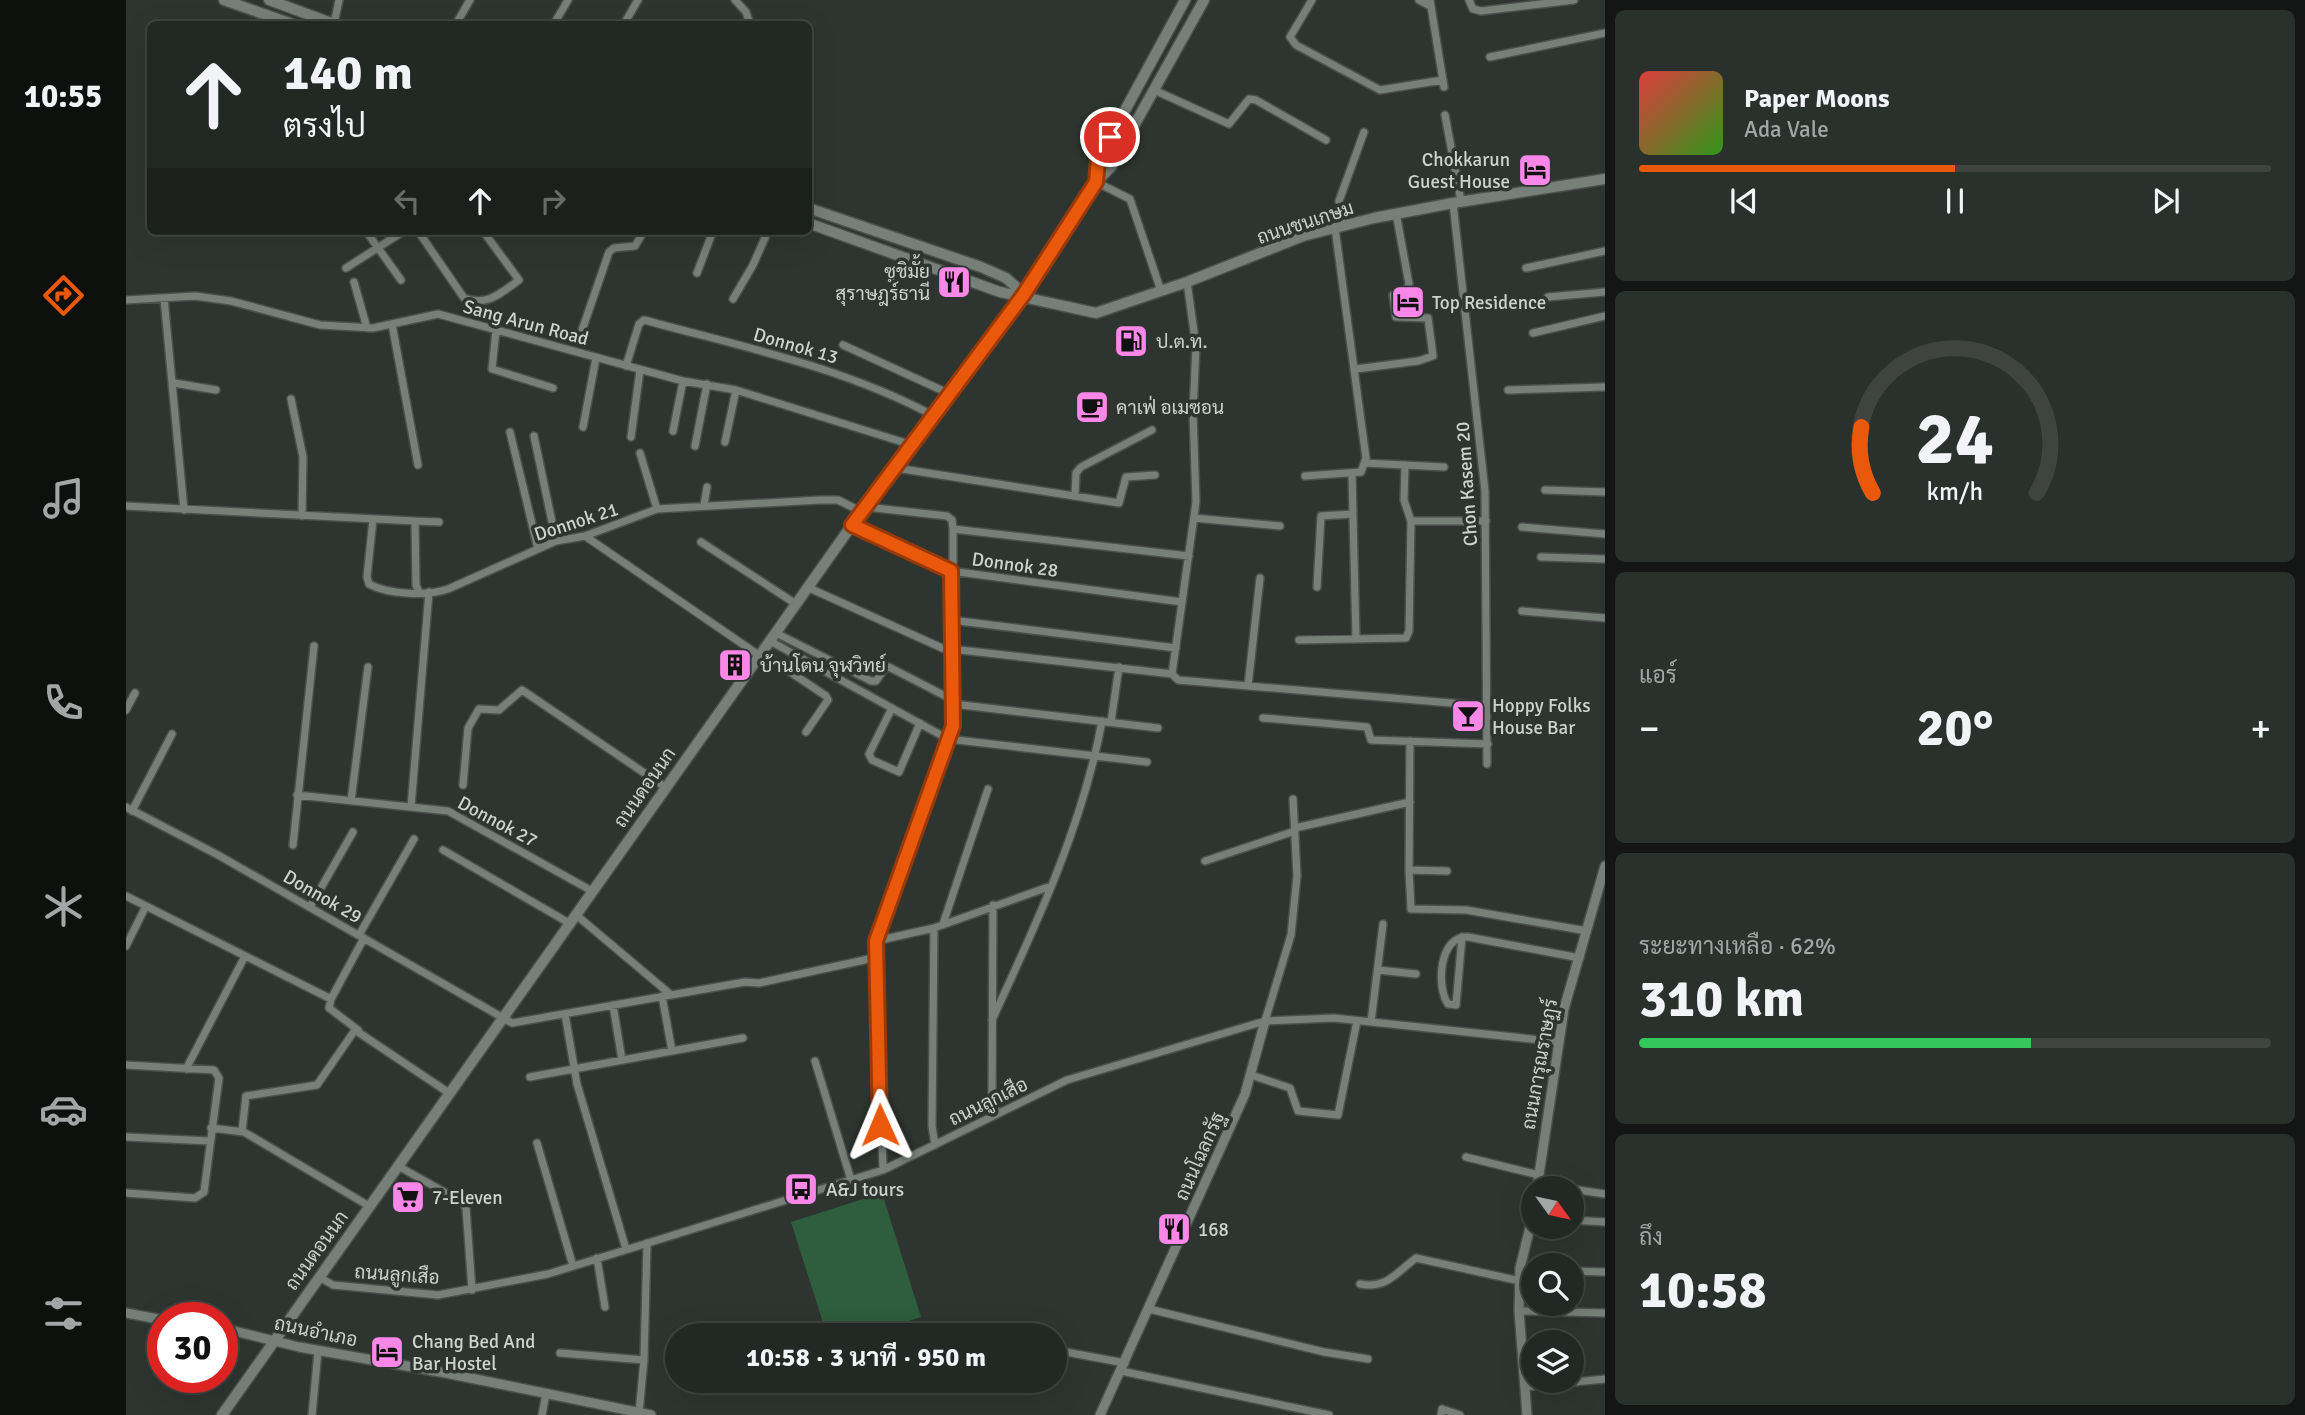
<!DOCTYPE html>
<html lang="th">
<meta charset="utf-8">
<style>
:root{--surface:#222824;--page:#2a302c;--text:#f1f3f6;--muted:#a2a6a6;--line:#3f4441;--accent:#ea580c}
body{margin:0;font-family:Signika,Sarabun,sans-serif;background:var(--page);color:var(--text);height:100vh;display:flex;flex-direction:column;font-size:26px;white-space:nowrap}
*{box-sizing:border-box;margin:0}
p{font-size:23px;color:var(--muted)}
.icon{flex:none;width:38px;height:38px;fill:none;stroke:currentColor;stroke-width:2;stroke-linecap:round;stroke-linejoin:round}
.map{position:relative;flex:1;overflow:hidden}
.side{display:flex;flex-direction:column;gap:10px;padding:10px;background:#131614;width:700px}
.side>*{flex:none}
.hud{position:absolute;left:21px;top:21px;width:665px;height:214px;border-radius:10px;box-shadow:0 7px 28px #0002,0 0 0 2px var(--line);background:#222824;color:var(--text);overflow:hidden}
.needle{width:46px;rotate:123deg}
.buttons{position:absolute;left:1395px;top:1176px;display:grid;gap:14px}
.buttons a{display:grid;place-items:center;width:63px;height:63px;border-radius:50%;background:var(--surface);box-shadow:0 7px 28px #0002,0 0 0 2px var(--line);font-size:35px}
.speed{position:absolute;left:21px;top:1302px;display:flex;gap:14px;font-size:35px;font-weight:700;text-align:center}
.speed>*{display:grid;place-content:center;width:91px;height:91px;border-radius:50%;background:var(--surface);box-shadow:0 7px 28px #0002,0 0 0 2px var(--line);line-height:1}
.speed .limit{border:10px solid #d22;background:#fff;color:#111}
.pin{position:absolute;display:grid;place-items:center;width:60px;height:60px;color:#fff;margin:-30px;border:4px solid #fff;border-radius:50%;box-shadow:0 2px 7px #0007}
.me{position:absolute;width:77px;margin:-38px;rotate:359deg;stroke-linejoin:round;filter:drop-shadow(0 0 5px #0008)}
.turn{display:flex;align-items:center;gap:24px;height:147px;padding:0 21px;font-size:32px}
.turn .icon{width:91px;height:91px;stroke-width:2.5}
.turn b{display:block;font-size:49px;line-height:60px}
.lanes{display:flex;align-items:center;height:66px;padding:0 21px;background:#0003;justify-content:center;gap:35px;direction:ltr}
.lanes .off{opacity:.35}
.big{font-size:52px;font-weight:700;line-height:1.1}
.side .tile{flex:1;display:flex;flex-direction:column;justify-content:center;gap:10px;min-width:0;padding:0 24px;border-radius:10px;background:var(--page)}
.side .dial{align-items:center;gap:0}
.dial svg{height:182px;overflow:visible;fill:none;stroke:var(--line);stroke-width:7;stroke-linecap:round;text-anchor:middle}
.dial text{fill:var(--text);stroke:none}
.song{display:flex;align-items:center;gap:21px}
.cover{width:84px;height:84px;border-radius:10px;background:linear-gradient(135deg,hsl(0 70% 55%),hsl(110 70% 35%))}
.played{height:7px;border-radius:4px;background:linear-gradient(90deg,var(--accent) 50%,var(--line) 50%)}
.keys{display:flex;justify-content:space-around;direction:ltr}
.heat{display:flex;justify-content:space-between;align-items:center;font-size:38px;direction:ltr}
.charge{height:10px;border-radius:5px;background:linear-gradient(90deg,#34c759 62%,var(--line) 0)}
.trip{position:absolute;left:539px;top:1323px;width:402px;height:70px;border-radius:35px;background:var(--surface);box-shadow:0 7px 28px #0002,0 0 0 2px var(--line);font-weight:700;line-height:70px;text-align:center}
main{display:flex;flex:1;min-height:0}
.tab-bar{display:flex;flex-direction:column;width:126px;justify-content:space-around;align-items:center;background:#0e100e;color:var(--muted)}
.tab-bar .icon{width:49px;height:49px}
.tab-bar .on{color:var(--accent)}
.tab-bar b{font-size:32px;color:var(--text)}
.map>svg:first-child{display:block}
.green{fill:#2e5e3e}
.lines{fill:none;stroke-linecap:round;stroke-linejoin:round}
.minor-casing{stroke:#4a504c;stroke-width:10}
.tertiary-casing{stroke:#4a504c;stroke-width:12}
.secondary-casing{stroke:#4a504c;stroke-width:13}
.minor{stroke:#777f79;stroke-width:7}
.tertiary{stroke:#777f79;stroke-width:9}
.secondary{stroke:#777f79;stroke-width:10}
.route-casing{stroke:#983908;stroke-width:18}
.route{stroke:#ea580c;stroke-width:12}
.labels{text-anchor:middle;stroke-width:7;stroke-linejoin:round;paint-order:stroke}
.poi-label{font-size:19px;fill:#cfd3d0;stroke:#2e3530;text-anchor:start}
.street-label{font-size:19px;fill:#cfd3d0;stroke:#2e3530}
</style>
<main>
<nav class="tab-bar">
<b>10:55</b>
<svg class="icon on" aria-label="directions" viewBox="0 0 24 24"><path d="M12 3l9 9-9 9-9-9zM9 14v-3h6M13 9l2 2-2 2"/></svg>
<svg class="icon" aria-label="music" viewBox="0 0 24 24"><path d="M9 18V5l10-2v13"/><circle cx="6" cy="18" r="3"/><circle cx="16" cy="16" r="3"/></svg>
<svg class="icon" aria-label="phone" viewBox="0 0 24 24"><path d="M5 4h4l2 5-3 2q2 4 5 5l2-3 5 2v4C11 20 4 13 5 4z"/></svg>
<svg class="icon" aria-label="climate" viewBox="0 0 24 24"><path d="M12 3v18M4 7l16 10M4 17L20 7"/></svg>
<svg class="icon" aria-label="car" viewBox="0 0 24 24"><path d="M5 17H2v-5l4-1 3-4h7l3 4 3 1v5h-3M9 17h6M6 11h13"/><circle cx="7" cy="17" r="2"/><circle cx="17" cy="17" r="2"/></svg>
<svg class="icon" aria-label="filters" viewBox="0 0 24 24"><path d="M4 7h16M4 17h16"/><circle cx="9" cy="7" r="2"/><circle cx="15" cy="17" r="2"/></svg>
</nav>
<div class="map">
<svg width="1479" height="1415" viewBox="0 0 1479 1415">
<rect width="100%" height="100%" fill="#2e3530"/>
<!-- green -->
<path class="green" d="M 756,1193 L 795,1317 L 739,1335 L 701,1335 L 665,1222 Z"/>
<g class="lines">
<!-- minor casing -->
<g class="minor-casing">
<path id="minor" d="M 609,0 L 620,12 L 624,24
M 1186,0 L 1164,37 L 1170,45 L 1254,90 L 1317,80
M 1293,0 L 1304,6
M 1304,0 L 1318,87
M 1343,0 L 1347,9 L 1355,11 L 1448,0
M 208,24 L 213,0
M 330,24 L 344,0
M 428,24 L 442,0
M 498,24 L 512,0
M 1364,57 L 1479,33
M 1028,90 L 1103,124 L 1123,99 L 1130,100 L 1200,140
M 1319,115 L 1335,201
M 970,182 L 1004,199 L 1035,291
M 1327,203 L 1359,491 L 1361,764
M 1220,225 L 1213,201 L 1238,132
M 240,231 L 275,280
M 292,231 L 338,298 C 361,307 375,293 393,280 L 357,231
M 220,268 L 278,231
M 1400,268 L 1479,251
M 571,273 L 587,231
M 228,282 L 241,328
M 1422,297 L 1479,292
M 38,298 L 58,510
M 607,299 L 627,265 L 642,231
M 0,300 L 69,296 L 105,301 L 194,325 L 247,328 L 312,314 L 557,381 L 610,390 L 786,445
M 266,324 L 292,465
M 370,330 L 366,369 L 427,388
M 1407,333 L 1479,316
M 453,339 L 483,252 L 488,248 L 509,246 L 518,231
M 717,345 L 824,394
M 500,366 L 513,324 L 518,320 C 617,347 717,367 808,416
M 1230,369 L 1292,361 L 1307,356 L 1302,318 L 1270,317 L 1267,295 L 1280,291 L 1283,284 L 1270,213
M 48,383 L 90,390
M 1382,390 L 1479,387
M 165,399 L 177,457 L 176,516
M 457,427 L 470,358
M 547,431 L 557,381
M 384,432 L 412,549
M 408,436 L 430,541
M 505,437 L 514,370
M 599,442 L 610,390
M 569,446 L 581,384
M 514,453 L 531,509
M 1239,463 L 1318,467
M 1279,465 L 1278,500 L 1285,521
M 770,468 L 993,503 L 1000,477 L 1029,475
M 1226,474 L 1230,639
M 1179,476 L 1235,472 L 1240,458 L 1209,228
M 1419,490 L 1479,492
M 949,496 L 950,473 L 955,467 L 1026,430
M 578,505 L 581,487
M 0,506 L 289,521 L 290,585 L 293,592
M 740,507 L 821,516 L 826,520 L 827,529 L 827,726 L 750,941 L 757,1170
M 1068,518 L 1154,526
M 247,519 L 241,577 L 243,584 C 263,595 302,596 322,589 L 430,541 L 459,536 L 531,509 L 694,500 L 712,500 L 736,512
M 289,521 L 313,522
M 726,525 L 825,571 L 1056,602
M 1396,527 L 1479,534
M 827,529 L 1063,556
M 459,536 L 634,656
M 575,542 L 670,604
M 1415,557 L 1479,559
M 681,587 L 816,648 L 1046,674 L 1052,680 L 1361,706
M 1191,587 L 1195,516 L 1227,514
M 1396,611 L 1479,618
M 825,620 L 1050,648
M 650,633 L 745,681 L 750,681 L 759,668 L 763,667 L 827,700
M 1173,640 L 1280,638 L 1283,631 L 1285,521 L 1360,521
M 644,641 L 822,739 L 1021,762
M 636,653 L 700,696 L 702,700 L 680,732
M 1046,674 L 1070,502 L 1067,413 L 1070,346 L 1061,282
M 1122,686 L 1134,578
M 827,704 L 1032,728
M 766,708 L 743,754 L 746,760 L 773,772 L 794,723
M 0,710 L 9,693
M 1137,718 L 1241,727 L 1245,740 L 1362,744
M 985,722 L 993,667
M 1284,741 L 1283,870 L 1321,871
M 337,785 L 342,728 L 353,709 L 373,710 L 396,690 L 539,787
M 171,795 L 322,811 L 466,891
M 225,801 L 242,667
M 0,807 L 92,855 L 386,1023 L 619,982 L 633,983 L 752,957
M 285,807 L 303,592
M 6,811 L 46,734
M 1169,828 L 1284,802
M 167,845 L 188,646
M 317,850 L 443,923
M 1079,861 L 1169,831
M 1283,870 L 1285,909 L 1340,910 L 1461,931
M 0,896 L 205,999 L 238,938
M 867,905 L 866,1096 L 871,1114
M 184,907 L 227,832
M 449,914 L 544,994
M 817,924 L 862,789
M 808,928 L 806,1126 L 809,1145
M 233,935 L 288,839
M 1336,937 L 1330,1005 L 1322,1004 C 1310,987 1313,935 1342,937 L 1454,958
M 750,941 L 808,928 L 925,886
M 0,946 L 20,906
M 1252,970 L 1290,974
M 536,996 L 546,1051
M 205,999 L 203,1008 L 232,1030
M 487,1005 L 496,1060
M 439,1014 L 451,1084 L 500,1249
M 866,1020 C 910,925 957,825 976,721
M 1139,1021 L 1165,935 L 1171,876 L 1167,799
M 1245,1022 L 1257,924
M 689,1061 L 725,1180
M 0,1065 L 88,1070 L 93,1078 L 78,1192 L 69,1198 L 0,1193
M 60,1069 L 118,958
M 1125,1075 L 1164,1088 L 1172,1111 L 1212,1115 L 1231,1021
M 404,1077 L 617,1038
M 85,1128 L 118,1132 L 243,1206
M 116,1131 L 120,1096 L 191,1085 L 229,1030 L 323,1093
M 0,1137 L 84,1141
M 411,1143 L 447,1266
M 1340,1157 L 1413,1175
M 272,1166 L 336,1202 L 340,1208 L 346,1290
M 1412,1185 L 1437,1188
M 1446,1189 L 1479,1194
M 1446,1220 L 1479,1222
M 471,1258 L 479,1307
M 1394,1268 L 1407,1269
M 1446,1271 L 1479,1272
M 193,1277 L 207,1285 L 312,1295 L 422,1274 L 757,1170 L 941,1080 L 1139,1021 L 1208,1018 L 1434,1042
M 1234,1284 C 1261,1289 1270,1273 1290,1258 L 1394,1281
M 1023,1309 L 1198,1352 L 1242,1359
M 1393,1311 L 1479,1313
M 822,1331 L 846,1335
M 929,1350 L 999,1363
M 434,1353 L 518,1360
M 995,1371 L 1203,1415
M 1398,1387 L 1479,1379
M 513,1413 L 518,1360 L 521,1243
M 186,1415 L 192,1351
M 416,1415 L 420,1394
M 1315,1415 L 1316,1409 L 1334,1415"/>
</g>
<!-- tertiary casing -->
<g class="tertiary-casing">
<path id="tertiary" d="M 1411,1188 L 1438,1009 L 1479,866
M 0,1313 L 37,1320
M 96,1328 L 173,1347 L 320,1373 L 525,1415
M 974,1415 L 1119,1094 L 1139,1021
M 1401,1415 L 1393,1311 L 1394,1268 L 1407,1215"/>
</g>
<!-- secondary casing -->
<g class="secondary-casing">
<path id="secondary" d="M 98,0 L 166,24
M 143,0 L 208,24
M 970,182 L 972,160 L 1059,0
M 682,208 L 855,267 L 880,278 L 898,294
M 682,223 L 874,292 L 970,313 L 1061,282 L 1177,236 L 1248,218 L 1327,203 L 1479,179
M 96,1415 L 726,525 L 898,294 L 970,182 L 985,167 L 1078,0"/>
</g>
<!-- minor -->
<use href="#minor" class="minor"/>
<!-- tertiary -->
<use href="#tertiary" class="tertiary"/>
<!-- secondary -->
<use href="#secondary" class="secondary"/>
</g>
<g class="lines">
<!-- route casing -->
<g class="route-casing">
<path id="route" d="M 754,1125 L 750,941 L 827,726 L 825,571 L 726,525 L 898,294 L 970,182 L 972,160 L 984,137"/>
</g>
<!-- route -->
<use href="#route" class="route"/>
</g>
<!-- icons -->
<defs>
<g id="hotel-square" transform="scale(1.75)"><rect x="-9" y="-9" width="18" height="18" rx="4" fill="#f987e8" stroke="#2e3530"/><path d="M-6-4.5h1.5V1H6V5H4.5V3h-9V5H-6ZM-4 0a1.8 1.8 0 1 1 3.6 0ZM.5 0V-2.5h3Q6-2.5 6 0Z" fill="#111"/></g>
<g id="restaurant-square" transform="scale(1.75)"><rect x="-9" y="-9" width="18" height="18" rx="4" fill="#f987e8" stroke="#2e3530"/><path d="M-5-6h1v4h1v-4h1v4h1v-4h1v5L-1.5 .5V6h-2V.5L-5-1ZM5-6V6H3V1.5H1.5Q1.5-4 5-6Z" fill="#111"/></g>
<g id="fuel-square" transform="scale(1.75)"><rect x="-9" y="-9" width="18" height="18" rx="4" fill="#f987e8" stroke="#2e3530"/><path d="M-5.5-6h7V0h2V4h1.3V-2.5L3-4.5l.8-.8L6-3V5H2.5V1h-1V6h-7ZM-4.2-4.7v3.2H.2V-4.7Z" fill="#111"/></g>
<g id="cafe-square" transform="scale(1.75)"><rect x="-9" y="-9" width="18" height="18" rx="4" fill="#f987e8" stroke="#2e3530"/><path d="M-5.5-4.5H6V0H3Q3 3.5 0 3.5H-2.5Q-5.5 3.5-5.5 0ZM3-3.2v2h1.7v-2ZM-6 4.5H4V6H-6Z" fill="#111"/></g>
<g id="building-square" transform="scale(1.75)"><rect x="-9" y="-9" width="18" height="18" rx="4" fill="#f987e8" stroke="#2e3530"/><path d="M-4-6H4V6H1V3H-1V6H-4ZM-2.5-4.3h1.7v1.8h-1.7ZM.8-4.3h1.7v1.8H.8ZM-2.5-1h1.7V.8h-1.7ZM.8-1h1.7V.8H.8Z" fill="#111"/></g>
<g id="bar-square" transform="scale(1.75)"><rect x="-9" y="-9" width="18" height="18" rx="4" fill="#f987e8" stroke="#2e3530"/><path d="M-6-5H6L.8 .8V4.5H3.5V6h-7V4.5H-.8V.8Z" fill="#111"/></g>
<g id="bus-square" transform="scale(1.75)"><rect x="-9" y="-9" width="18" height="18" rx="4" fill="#f987e8" stroke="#2e3530"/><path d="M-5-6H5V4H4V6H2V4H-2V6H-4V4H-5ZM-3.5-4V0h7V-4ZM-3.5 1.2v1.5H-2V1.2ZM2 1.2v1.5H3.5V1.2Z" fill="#111"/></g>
<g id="supermarket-square" transform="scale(1.75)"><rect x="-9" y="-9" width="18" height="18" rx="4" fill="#f987e8" stroke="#2e3530"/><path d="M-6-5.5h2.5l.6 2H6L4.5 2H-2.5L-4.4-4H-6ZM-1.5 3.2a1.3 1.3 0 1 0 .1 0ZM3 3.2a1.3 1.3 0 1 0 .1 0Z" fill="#111"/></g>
</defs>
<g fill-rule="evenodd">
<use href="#hotel-square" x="1409" y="170"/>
<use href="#restaurant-square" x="828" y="282"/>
<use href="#hotel-square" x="1282" y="302"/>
<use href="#fuel-square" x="1005" y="341"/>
<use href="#cafe-square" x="966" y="407"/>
<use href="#building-square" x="609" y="665"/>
<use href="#bar-square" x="1342" y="716"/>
<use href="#bus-square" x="675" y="1189"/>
<use href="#supermarket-square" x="282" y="1197"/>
<use href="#restaurant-square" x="1048" y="1229"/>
<use href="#hotel-square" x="261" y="1352"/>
</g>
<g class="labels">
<!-- poi labels -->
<g class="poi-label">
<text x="1384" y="166" text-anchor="end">Chokkarun<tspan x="1384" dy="22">Guest House</tspan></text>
<text x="804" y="278" text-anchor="end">ซูชิมั้ย<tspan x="804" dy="22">สุราษฎร์ธานี</tspan></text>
<text x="1306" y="309">Top Residence</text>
<text x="1030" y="348">ป.ต.ท.</text>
<text x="990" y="414">คาเฟ่ อเมซอน</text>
<text x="634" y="672">บ้านโตน จุฬวิทย์</text>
<text x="1366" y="712">Hoppy Folks<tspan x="1366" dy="22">House Bar</tspan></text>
<text x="700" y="1196">A&amp;J tours</text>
<text x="306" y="1204">7-Eleven</text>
<text x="1072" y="1236">168</text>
<text x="286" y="1348">Chang Bed And<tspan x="286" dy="22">Bar Hostel</tspan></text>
</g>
<!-- street labels -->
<g class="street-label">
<text transform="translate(1179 222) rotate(-18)" y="7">ถนนชนเกษม</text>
<text transform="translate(400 322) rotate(15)" y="7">Sang Arun Road</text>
<text transform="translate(670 345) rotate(16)" y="7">Donnok 13</text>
<text transform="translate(1340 484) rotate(-94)" y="7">Chon Kasem 20</text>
<text transform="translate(450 521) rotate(-18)" y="7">Donnok 21</text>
<text transform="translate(889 564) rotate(8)" y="7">Donnok 28</text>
<text transform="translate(518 787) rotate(-55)" y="7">ถนนดอนนก</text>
<text transform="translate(372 821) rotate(28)" y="7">Donnok 27</text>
<text transform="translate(197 896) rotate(30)" y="7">Donnok 29</text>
<text transform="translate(1413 1064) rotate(-80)" y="7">ถนนการุณราษฏร์</text>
<text transform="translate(862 1101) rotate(-26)" y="7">ถนนลูกเสือ</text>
<text transform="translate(1073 1156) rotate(-66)" y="7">ถนนโฉลกรัฐ</text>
<text transform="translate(190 1250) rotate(-54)" y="7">ถนนดอนนก</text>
<text transform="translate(271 1274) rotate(4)" y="7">ถนนลูกเสือ</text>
<text transform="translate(190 1331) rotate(12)" y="7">ถนนอำเภอ</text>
</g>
</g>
</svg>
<div class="buttons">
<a><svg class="needle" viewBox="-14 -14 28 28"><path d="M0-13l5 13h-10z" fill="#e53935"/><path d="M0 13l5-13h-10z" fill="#a2a6a6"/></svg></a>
<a><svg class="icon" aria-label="search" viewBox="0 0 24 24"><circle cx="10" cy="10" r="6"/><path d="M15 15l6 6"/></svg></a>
<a><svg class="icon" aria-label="layers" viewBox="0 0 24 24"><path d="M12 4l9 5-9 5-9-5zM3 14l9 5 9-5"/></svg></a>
</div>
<div class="speed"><div class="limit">30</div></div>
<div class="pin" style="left:984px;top:137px;background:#d93025"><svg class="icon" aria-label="arrive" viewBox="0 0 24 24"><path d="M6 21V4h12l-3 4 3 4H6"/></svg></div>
<svg class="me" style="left:754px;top:1125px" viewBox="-20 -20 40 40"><path d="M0-17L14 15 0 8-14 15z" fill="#ea580c" stroke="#fff" stroke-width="4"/></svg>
<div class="trip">10:58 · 3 นาที · 950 m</div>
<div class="hud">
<div class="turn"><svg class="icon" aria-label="ahead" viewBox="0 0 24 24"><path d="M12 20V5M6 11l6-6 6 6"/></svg><div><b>140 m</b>ตรงไป</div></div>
<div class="lanes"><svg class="icon off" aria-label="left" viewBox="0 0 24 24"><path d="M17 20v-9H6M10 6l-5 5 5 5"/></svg><svg class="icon" aria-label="ahead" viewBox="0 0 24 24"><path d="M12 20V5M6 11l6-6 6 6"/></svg><svg class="icon off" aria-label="right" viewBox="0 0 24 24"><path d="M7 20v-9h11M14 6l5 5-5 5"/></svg></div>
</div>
</div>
<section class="side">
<div class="tile">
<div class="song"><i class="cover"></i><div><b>Paper Moons</b><p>Ada Vale</p></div></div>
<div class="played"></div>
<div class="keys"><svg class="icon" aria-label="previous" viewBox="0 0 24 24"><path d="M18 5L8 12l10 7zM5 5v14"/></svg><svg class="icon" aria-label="pause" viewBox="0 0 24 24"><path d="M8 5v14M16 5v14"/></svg><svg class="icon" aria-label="next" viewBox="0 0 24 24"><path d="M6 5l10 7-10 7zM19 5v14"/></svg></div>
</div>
<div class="tile dial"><svg viewBox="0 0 100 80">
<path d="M14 69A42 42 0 1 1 86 69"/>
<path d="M14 69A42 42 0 0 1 9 40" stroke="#ea580c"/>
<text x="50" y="56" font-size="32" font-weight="700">24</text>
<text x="50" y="72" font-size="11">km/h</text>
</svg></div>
<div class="tile"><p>แอร์</p>
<div class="heat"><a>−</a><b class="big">20°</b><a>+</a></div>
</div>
<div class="tile"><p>ระยะทางเหลือ · 62%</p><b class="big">310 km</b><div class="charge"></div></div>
<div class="tile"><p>ถึง</p><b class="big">10:58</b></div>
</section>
</main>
